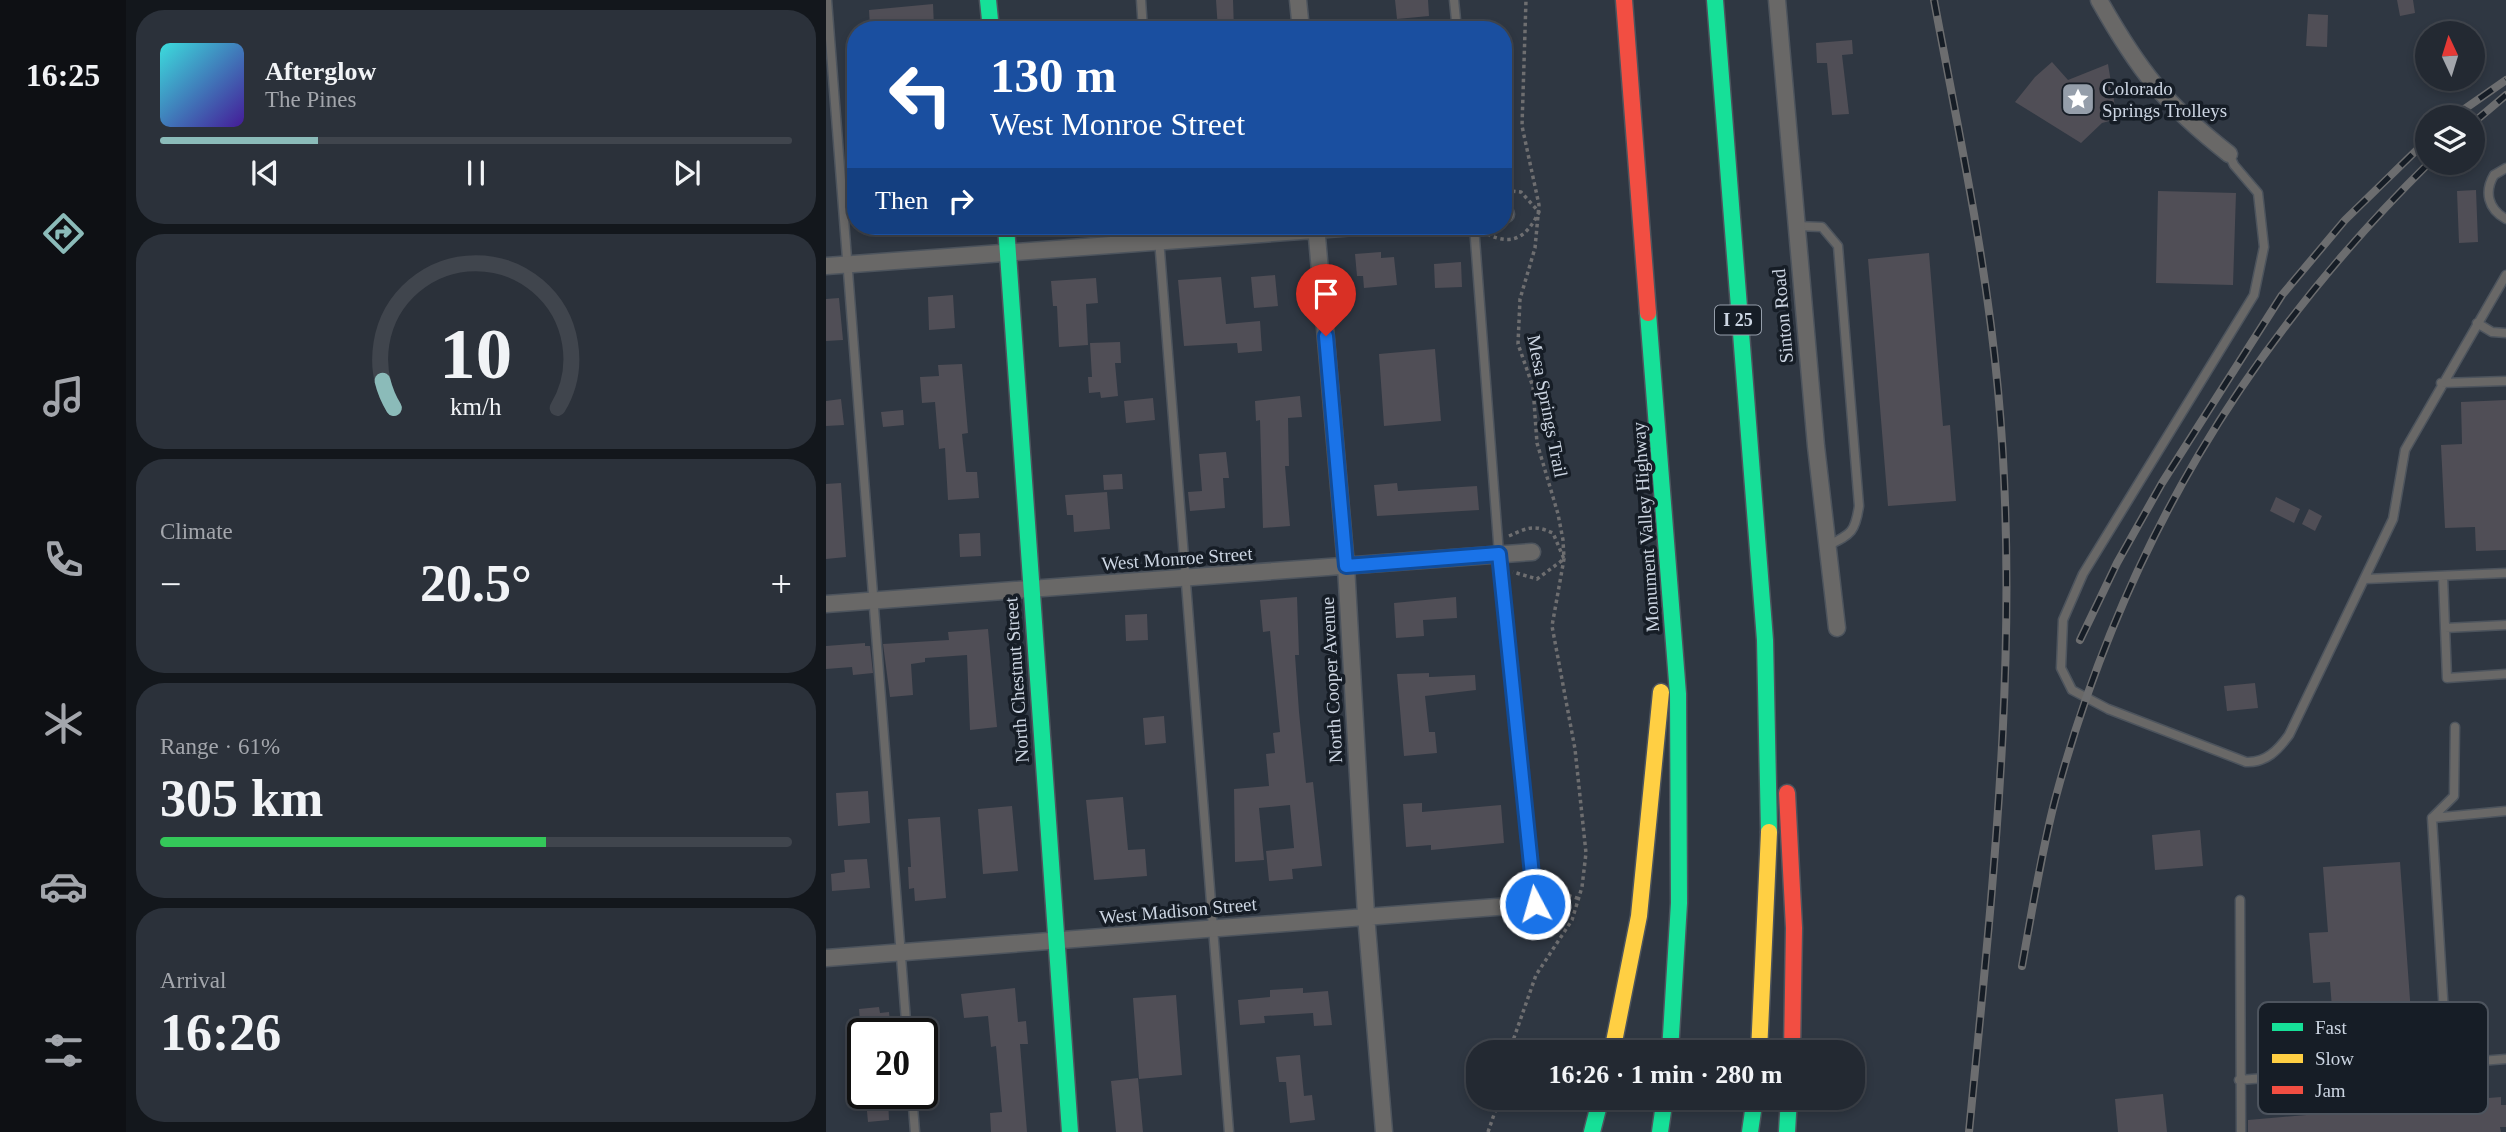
<!DOCTYPE html>
<meta charset="utf-8">
<style>
:root{--surface:#232932;--page:#2b313a;--text:#f1f3f6;--muted:#a3a6ac;--line:#40454d;--accent:#8bbbb9}
body{margin:0;font-family:Georgia,serif;background:var(--page);color:var(--text);height:100vh;display:flex;flex-direction:column;font-size:26px;white-space:nowrap}
*{box-sizing:border-box;margin:0}
p{font-size:23px;color:var(--muted)}
.icon{flex:none;width:38px;height:38px;fill:none;stroke:currentColor;stroke-width:2;stroke-linecap:round;stroke-linejoin:round}
.map{position:relative;flex:1;overflow:hidden}
.details{display:flex;flex-direction:column;gap:10px;padding:10px;background:#13171c;width:700px}
.details>*{flex:none}
.hud{position:absolute;left:21px;top:21px;width:665px;height:214px;border-radius:28px;box-shadow:0 4px 10px #0003,0 0 0 2px var(--line);background:#1a4fa0;color:#fff;overflow:hidden}
.needle{width:46px;rotate:356deg}
.tools{position:absolute;left:1589px;top:21px;display:grid;gap:14px}
.tools a{display:grid;place-items:center;width:70px;height:70px;border-radius:50%;background:var(--surface);box-shadow:0 4px 10px #0003,0 0 0 2px var(--line);font-size:35px}
.speed{position:absolute;left:21px;top:1018px;display:flex;gap:14px;font-size:35px;font-weight:700;text-align:center}
.speed>*{display:grid;place-content:center;width:91px;height:91px;border-radius:50%;background:var(--surface);box-shadow:0 4px 10px #0003,0 0 0 2px var(--line);line-height:1}
.speed .limit{border:4px solid #111;border-radius:10px;background:#fff;color:#111}
.pin{position:absolute;display:grid;place-items:center;width:60px;height:60px;color:#fff;margin:-72px -30px;border-radius:50% 50% 50% 0;rotate:-45deg;box-shadow:0 0 7px #0007}
.pin .icon{rotate:45deg}
.me{position:absolute;width:77px;margin:-38px;rotate:354deg;stroke-linejoin:round;filter:drop-shadow(0 0 5px #0008)}
.turn{display:flex;align-items:center;gap:24px;height:147px;padding:0 28px;font-size:32px}
.turn .icon{width:91px;height:91px;stroke-width:2.5}
.turn b{display:block;font-size:49px;line-height:60px}
.then{display:flex;align-items:center;height:66px;padding:0 28px;background:#0003;gap:14px;font-size:26px}
.big{font-size:52px;font-weight:700;line-height:1.1}
.details .card{flex:1;display:flex;flex-direction:column;justify-content:center;gap:10px;min-width:0;padding:0 24px;border-radius:28px;background:var(--page)}
.details .dial{align-items:center;gap:0}
.dial svg{height:182px;overflow:visible;fill:none;stroke:var(--line);stroke-width:7;stroke-linecap:round;text-anchor:middle}
.dial text{fill:var(--text);stroke:none}
.song{display:flex;align-items:center;gap:21px}
.cover{width:84px;height:84px;border-radius:10px;background:linear-gradient(135deg,hsl(180 70% 55%),hsl(260 70% 35%))}
.played{height:7px;border-radius:4px;background:linear-gradient(90deg,var(--accent) 25%,var(--line) 25%)}
.keys{display:flex;justify-content:space-around;direction:ltr}
.heat{display:flex;justify-content:space-between;align-items:center;font-size:38px;direction:ltr}
.charge{height:10px;border-radius:5px;background:linear-gradient(90deg,#34c759 61%,var(--line) 0)}
.trip{position:absolute;left:640px;top:1040px;width:399px;height:70px;border-radius:28px;background:var(--surface);box-shadow:0 4px 10px #0003,0 0 0 2px var(--line);font-weight:700;line-height:70px;text-align:center}
main{display:flex;flex:1;min-height:0}
.dock{display:flex;flex-direction:column;width:126px;justify-content:space-around;align-items:center;background:#0e1014;color:var(--muted)}
.dock .icon{width:49px;height:49px}
.dock .active{color:var(--accent)}
.dock b{font-size:32px;color:var(--text)}
.map>svg:first-child{display:block}
.building{fill:#504e56}
.lines{fill:none;stroke-linecap:round;stroke-linejoin:round}
.lane-casing{stroke:#4d545d;stroke-width:11}
.street-casing{stroke:#4d545d;stroke-width:19}
.fast-casing{stroke:#4d545d;stroke-width:19}
.slow-casing{stroke:#4d545d;stroke-width:19}
.jam-casing{stroke:#4d545d;stroke-width:19}
.path{stroke:#6e6e70;stroke-width:3.5;stroke-dasharray:3.5 3.5;stroke-linecap:butt}
.lane{stroke:#696867;stroke-width:8}
.street{stroke:#696867;stroke-width:16}
.fast{stroke:#16e098;stroke-width:16}
.slow{stroke:#ffcf43;stroke-width:16}
.jam{stroke:#f24e42;stroke-width:16}
.rail-casing{stroke:#6c6d6f;stroke-width:8}
.rail{stroke:#161d26;stroke-width:5;stroke-dasharray:16;stroke-linecap:butt}
.route-casing{stroke:#114b97;stroke-width:18}
.route{stroke:#1a73e8;stroke-width:12}
.labels{text-anchor:middle;stroke-width:7;stroke-linejoin:round;paint-order:stroke}
.shield{fill:#161d26;stroke:#959eaa;stroke-width:2}
.shield-label{font-size:18px;font-weight:bold;fill:#ccd5e2}
.poi-label{font-size:19px;fill:#ccd5e2;stroke:#161d26;text-anchor:start}
.street-label{font-size:19px;fill:#ccd5e2;stroke:#161d26}
.key{fill:#161d26;stroke:#4d545e;stroke-width:2}
.key-label{font-size:19px;fill:#ccd5e2}
</style>
<main>
<nav class="dock">
<b>16:25</b>
<svg class="icon active" aria-label="directions" viewBox="0 0 24 24"><path d="M12 3l9 9-9 9-9-9zM9 14v-3h6M13 9l2 2-2 2"/></svg>
<svg class="icon" aria-label="music" viewBox="0 0 24 24"><path d="M9 18V5l10-2v13"/><circle cx="6" cy="18" r="3"/><circle cx="16" cy="16" r="3"/></svg>
<svg class="icon" aria-label="phone" viewBox="0 0 24 24"><path d="M5 4h4l2 5-3 2q2 4 5 5l2-3 5 2v4C11 20 4 13 5 4z"/></svg>
<svg class="icon" aria-label="climate" viewBox="0 0 24 24"><path d="M12 3v18M4 7l16 10M4 17L20 7"/></svg>
<svg class="icon" aria-label="car" viewBox="0 0 24 24"><path d="M5 17H2v-5l4-1 3-4h7l3 4 3 1v5h-3M9 17h6M6 11h13"/><circle cx="7" cy="17" r="2"/><circle cx="17" cy="17" r="2"/></svg>
<svg class="icon" aria-label="filters" viewBox="0 0 24 24"><path d="M4 7h16M4 17h16"/><circle cx="9" cy="7" r="2"/><circle cx="15" cy="17" r="2"/></svg>
</nav>
<section class="details">
<div class="card">
<div class="song"><i class="cover"></i><div><b>Afterglow</b><p>The Pines</p></div></div>
<div class="played"></div>
<div class="keys"><svg class="icon" aria-label="previous" viewBox="0 0 24 24"><path d="M18 5L8 12l10 7zM5 5v14"/></svg><svg class="icon" aria-label="pause" viewBox="0 0 24 24"><path d="M8 5v14M16 5v14"/></svg><svg class="icon" aria-label="next" viewBox="0 0 24 24"><path d="M6 5l10 7-10 7zM19 5v14"/></svg></div>
</div>
<div class="card dial"><svg viewBox="0 0 100 80">
<path d="M14 69A42 42 0 1 1 86 69"/>
<path d="M14 69A42 42 0 0 1 9 57" stroke="#8bbbb9"/>
<text x="50" y="56" font-size="32" font-weight="700">10</text>
<text x="50" y="72" font-size="11">km/h</text>
</svg></div>
<div class="card"><p>Climate</p>
<div class="heat"><a>−</a><b class="big">20.5°</b><a>+</a></div>
</div>
<div class="card"><p>Range · 61%</p><b class="big">305 km</b><div class="charge"></div></div>
<div class="card"><p>Arrival</p><b class="big">16:26</b></div>
</section>
<div class="map">
<svg width="1680" height="1132" viewBox="0 0 1680 1132">
<rect width="100%" height="100%" fill="#2f3742"/>
<!-- building -->
<path class="building" d="M 390,0 L 407,0 L 408,30 L 392,30 Z
M 569,0 L 602,0 L 603,16 L 571,19 Z
M 1571,0 L 1587,0 L 1589,13 L 1574,16 Z
M 107,4 L 108,27 L 44,27 L 43,10 Z
M 1482,14 L 1502,15 L 1501,47 L 1480,46 Z
M 1026,40 L 1027,54 L 1016,55 L 1023,114 L 1006,115 L 1001,63 L 991,63 L 990,43 Z
M 1226,62 L 1242,80 L 1282,64 L 1291,119 L 1276,123 L 1255,143 L 1189,102 L 1209,77 Z
M 1650,190 L 1652,242 L 1633,243 L 1631,191 Z
M 1332,191 L 1410,193 L 1407,285 L 1330,283 Z
M 555,252 L 555,258 L 568,257 L 571,285 L 538,288 L 537,276 L 531,276 L 529,254 Z
M 1103,253 L 1117,426 L 1124,425 L 1130,501 L 1062,506 L 1042,259 Z
M 635,262 L 636,287 L 609,288 L 608,264 Z
M 449,275 L 452,306 L 428,308 L 425,277 Z
M 395,277 L 400,324 L 434,321 L 436,351 L 412,353 L 411,343 L 358,346 L 352,280 Z
M 270,278 L 272,303 L 260,304 L 262,345 L 233,347 L 231,306 L 227,306 L 225,281 Z
M 127,295 L 129,328 L 103,330 L 102,297 Z
M 13,298 L 17,340 L 0,341 L 0,299 Z
M 294,342 L 295,363 L 289,363 L 292,396 L 275,398 L 274,392 L 263,393 L 262,377 L 266,377 L 264,343 Z
M 609,349 L 615,421 L 558,426 L 553,354 Z
M 136,364 L 142,433 L 136,434 L 140,472 L 151,472 L 153,498 L 122,500 L 119,448 L 113,449 L 109,402 L 96,403 L 94,377 L 113,376 L 112,365 Z
M 474,396 L 476,417 L 462,418 L 463,466 L 459,466 L 464,526 L 437,528 L 434,420 L 430,421 L 429,401 Z
M 327,398 L 329,420 L 300,423 L 298,401 Z
M 15,399 L 18,425 L 0,426 L 0,401 Z
M 1680,400 L 1680,550 L 1650,551 L 1649,527 L 1619,528 L 1615,445 L 1636,444 L 1635,402 Z
M 77,410 L 78,425 L 57,427 L 55,412 Z
M 400,452 L 403,478 L 397,478 L 399,508 L 364,511 L 362,492 L 376,491 L 373,454 Z
M 296,474 L 297,489 L 278,490 L 277,475 Z
M 15,483 L 20,557 L 0,559 L 0,484 Z
M 571,483 L 572,491 L 651,486 L 653,510 L 551,516 L 548,485 Z
M 281,492 L 284,529 L 248,532 L 247,515 L 241,515 L 239,495 Z
M 1450,497 L 1474,509 L 1468,523 L 1444,511 Z
M 1483,509 L 1496,516 L 1489,531 L 1476,524 Z
M 154,533 L 155,556 L 134,557 L 133,534 Z
M 471,597 L 473,655 L 469,655 L 473,712 L 480,783 L 487,782 L 496,866 L 466,869 L 467,879 L 443,881 L 440,851 L 468,848 L 464,805 L 433,808 L 438,860 L 409,862 L 408,789 L 443,786 L 440,754 L 449,753 L 447,733 L 454,732 L 444,631 L 437,632 L 434,600 Z
M 630,597 L 631,618 L 597,620 L 598,636 L 570,638 L 568,603 Z
M 321,614 L 322,640 L 300,641 L 299,615 Z
M 162,629 L 171,727 L 144,730 L 141,655 L 99,658 L 99,662 L 85,664 L 87,695 L 64,697 L 57,644 L 123,640 L 122,632 Z
M 39,643 L 39,646 L 44,646 L 47,673 L 27,675 L 26,667 L 0,669 L 0,646 Z
M 603,673 L 603,677 L 649,675 L 650,690 L 599,696 L 603,732 L 609,732 L 611,753 L 578,756 L 571,674 Z
M 1429,683 L 1432,708 L 1401,711 L 1398,686 Z
M 338,716 L 340,743 L 319,745 L 317,718 Z
M 42,791 L 44,823 L 12,826 L 10,793 Z
M 297,797 L 302,850 L 319,849 L 321,876 L 268,880 L 260,800 Z
M 596,803 L 596,812 L 675,805 L 678,843 L 605,850 L 605,845 L 580,847 L 577,804 Z
M 186,806 L 192,871 L 157,874 L 152,809 Z
M 114,817 L 120,898 L 89,901 L 88,888 L 83,889 L 82,867 L 85,867 L 82,819 Z
M 1374,830 L 1377,866 L 1329,870 L 1326,835 Z
M 41,859 L 44,888 L 6,891 L 5,874 L 19,872 L 18,860 Z
M 1574,862 L 1587,1041 L 1509,1047 L 1504,982 L 1487,983 L 1483,933 L 1502,932 L 1497,867 Z
M 189,988 L 192,1022 L 200,1021 L 202,1044 L 194,1044 L 201,1132 L 165,1132 L 164,1113 L 176,1112 L 170,1046 L 165,1047 L 162,1016 L 138,1018 L 135,994 Z
M 477,988 L 477,993 L 502,991 L 506,1025 L 488,1026 L 487,1013 L 438,1016 L 439,1023 L 414,1025 L 412,1000 L 444,997 L 444,990 Z
M 350,995 L 356,1075 L 313,1079 L 307,998 Z
M 53,1007 L 54,1013 L 63,1012 L 65,1034 L 35,1034 L 33,1009 Z
M 474,1055 L 478,1096 L 486,1095 L 489,1120 L 464,1123 L 460,1082 L 453,1082 L 450,1057 Z
M 312,1078 L 317,1132 L 290,1132 L 285,1081 Z
M 1611,1084 L 1612,1102 L 1675,1097 L 1675,1105 L 1680,1105 L 1680,1127 L 1674,1127 L 1675,1132 L 1422,1132 L 1422,1120 L 1504,1113 L 1502,1093 Z
M 1337,1094 L 1341,1132 L 1292,1132 L 1289,1099 Z
M 62,1099 L 63,1120 L 42,1122 L 40,1101 Z"/>
<g class="lines">
<!-- lane casing -->
<g class="lane-casing">
<path id="lane" d="M 1,0 L 81,1034
M 315,0 L 317,30
M 628,0 L 631,30
M 1403,154 L 1408,165 L 1432,193 L 1438,247 L 1428,295 L 1257,574 L 1237,620 L 1235,668 L 1246,690 L 1282,709 L 1420,762 C 1440,763 1452,750 1463,735 L 1567,519 L 1579,450 L 1680,275
M 1680,168 L 1668,175 C 1658,192 1662,209 1680,219
M 332,226 L 403,1132
M 648,226 L 673,554 L 709,904
M 970,226 L 996,227 L 1012,246 L 1033,506 C 1029,533 1025,534 1001,546
M 1651,323 L 1666,332 L 1680,333
M 1615,383 L 1680,381
M 1617,577 L 1621,678 L 1680,674
M 1539,579 L 1680,573
M 1619,628 L 1680,625
M 1606,818 L 1680,811
M 1414,900 L 1415,1132
M 1621,1063 L 1606,818 L 1628,796 L 1629,727
M 1413,1080 L 1680,1059
M 86,1094 L 89,1132"/>
</g>
<!-- street casing -->
<g class="street-casing">
<path id="street" d="M 472,0 L 475,30
M 951,0 L 990,446 L 1011,628
M 1273,0 C 1313,71 1338,103 1403,154
M 677,214 L 680,214
M 490,226 L 520,566 L 540,915 L 558,1132
M 0,266 L 543,226
M 0,604 L 706,552
M 0,958 L 709,904"/>
</g>
<!-- fast casing -->
<g class="fast-casing">
<path id="fast" d="M 162,0 L 165,30
M 889,0 L 939,640 L 943,832
M 180,226 L 244,1132
M 822,313 L 852,694 L 853,903 L 844,1052
M 766,1132 L 775,1097
M 834,1132 L 839,1097
M 924,1132 L 929,1097
M 961,1132 L 963,1097"/>
</g>
<!-- slow casing -->
<g class="slow-casing">
<path id="slow" d="M 786,1052 L 813,916 L 835,692
M 933,1052 L 943,832"/>
</g>
<!-- jam casing -->
<g class="jam-casing">
<path id="jam" d="M 798,0 L 822,313
M 961,793 L 968,928 L 966,1052"/>
</g>
<!-- path -->
<path class="path" d="M 661,234 C 688,247 701,236 713,212 L 695,192 L 677,190
M 683,536 C 701,528 707,524 727,533 L 738,559 L 711,579 L 687,572
M 718,871 L 731,880 L 741,895 L 751,898
M 683,1052 L 710,975 L 746,920 L 756,887 L 760,853 L 749,749 L 726,626 L 738,559 L 737,540 L 732,514 L 711,443 L 707,387 L 692,344 L 694,299 L 709,248 L 713,205 L 696,126 L 700,0
M 662,1132 L 674,1097"/>
<!-- lane -->
<use href="#lane" class="lane"/>
<!-- street -->
<use href="#street" class="street"/>
<!-- fast -->
<use href="#fast" class="fast"/>
<!-- slow -->
<use href="#slow" class="slow"/>
<!-- jam -->
<use href="#jam" class="jam"/>
<!-- rail casing -->
<g class="rail-casing">
<path id="rail" d="M 1108,0 C 1132,129 1160,258 1172,390 C 1195,638 1167,885 1143,1132
M 1627,117 L 1680,80
M 1647,123 L 1680,95
M 1254,640 L 1291,563 L 1336,483 L 1456,295 L 1519,220 L 1601,140
M 1196,966 C 1206,911 1215,854 1229,800 C 1296,549 1420,344 1603,163"/>
</g>
<!-- rail -->
<use href="#rail" class="rail"/>
</g>
<g class="lines">
<!-- route casing -->
<g class="route-casing">
<path id="route" d="M 500,336 L 520,566 L 673,554 L 709,904"/>
</g>
<!-- route -->
<use href="#route" class="route"/>
</g>
<!-- icons -->
<defs>
<g id="sight-square" transform="scale(1.75)"><rect x="-9" y="-9" width="18" height="18" rx="4" fill="#959eaa" stroke="#161d26"/><path d="M0-6L1.8-2.2L6-1.7L2.9 1.2L3.7 5.4L0 3.3L-3.7 5.4L-2.9 1.2L-6-1.7L-1.8-2.2Z" fill="#fff"/></g>
</defs>
<g fill-rule="evenodd">
<use href="#sight-square" x="1252" y="99"/>
</g>
<g class="labels">
<!-- shield labels -->
<rect class="shield" x="889" y="305.5" width="46" height="29" rx="5"/>
<g class="shield-label">
<text x="912" y="326">I 25</text>
</g>
<!-- poi labels -->
<g class="poi-label">
<text x="1276" y="95">Colorado<tspan x="1276" dy="22">Springs Trolleys</tspan></text>
</g>
<!-- street labels -->
<g class="street-label">
<text transform="translate(956 316) rotate(-95)" y="7">Sinton Road</text>
<text transform="translate(722 406) rotate(79)" y="7">Mesa Springs Trail</text>
<text transform="translate(819 527) rotate(-94)" y="7">Monument Valley Highway</text>
<text transform="translate(351 558) rotate(-4)" y="7">West Monroe Street</text>
<text transform="translate(190 680) rotate(-94)" y="7">North Chestnut Street</text>
<text transform="translate(505 680) rotate(-93)" y="7">North Cooper Avenue</text>
<text transform="translate(352 910) rotate(-5)" y="7">West Madison Street</text>
</g>
</g>
<!-- legend -->
<rect x="1432" y="1002" width="230" height="112" rx="10" class="key"/>
<rect x="1446" y="1023" width="31" height="8" fill="#16e098"/>
<rect x="1446" y="1054" width="31" height="9" fill="#ffcf43"/>
<rect x="1446" y="1086" width="31" height="8" fill="#f24e42"/>
<g class="key-label">
<text x="1489" y="1034">Fast</text>
<text x="1489" y="1065">Slow</text>
<text x="1489" y="1097">Jam</text>
</g>
</svg>
<div class="tools">
<a><svg class="needle" viewBox="-14 -14 28 28"><path d="M0-13l5 13h-10z" fill="#e53935"/><path d="M0 13l5-13h-10z" fill="#a3a6ac"/></svg></a>
<a><svg class="icon" aria-label="layers" viewBox="0 0 24 24"><path d="M12 4l9 5-9 5-9-5zM3 14l9 5 9-5"/></svg></a>
</div>
<div class="speed"><div class="limit">20</div></div>
<div class="pin" style="left:500px;top:336px;background:#d93025"><svg class="icon" aria-label="arrive" viewBox="0 0 24 24"><path d="M6 21V4h12l-3 4 3 4H6"/></svg></div>
<svg class="me" style="left:709px;top:904px" viewBox="-20 -20 40 40"><circle r="17" fill="#1a73e8" stroke="#fff" stroke-width="3"/><path d="M0-11L8 9 0 5-8 9z" fill="#fff"/></svg>
<div class="trip">16:26 · 1 min · 280 m</div>
<div class="hud">
<div class="turn"><svg class="icon" aria-label="left" viewBox="0 0 24 24"><path d="M17 20v-9H6M10 6l-5 5 5 5"/></svg><div><b>130 m</b>West Monroe Street</div></div>
<div class="then">Then<svg class="icon" aria-label="right" viewBox="0 0 24 24"><path d="M7 20v-9h11M14 6l5 5-5 5"/></svg></div>
</div>
</div>
</main>
